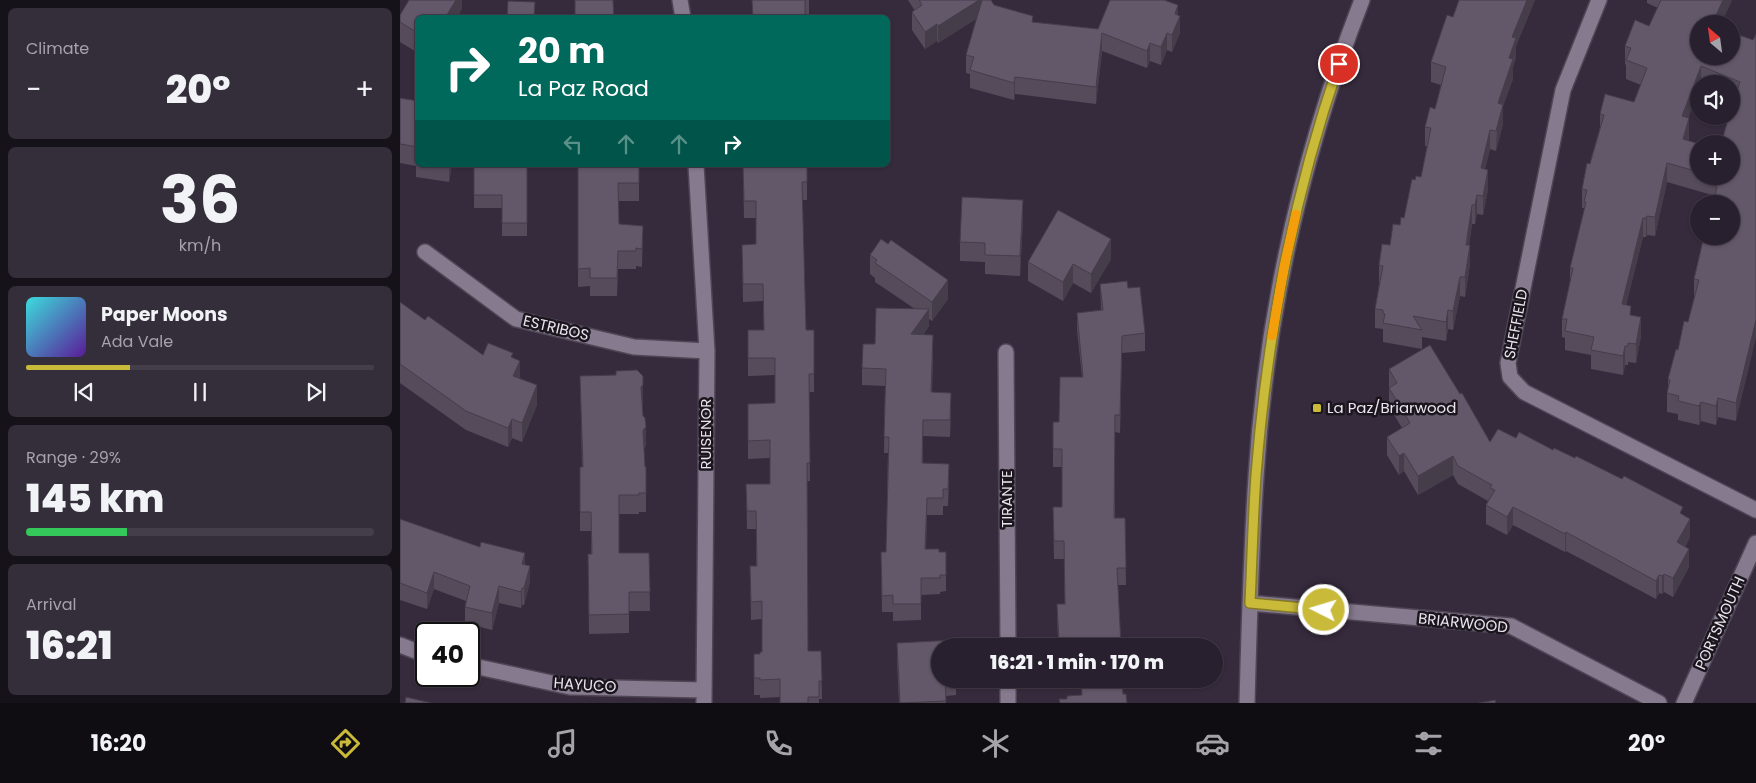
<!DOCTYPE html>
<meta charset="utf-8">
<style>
:root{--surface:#28202e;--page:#342d3a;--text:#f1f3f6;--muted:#a5a3aa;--line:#443e4a;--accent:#c9ba3a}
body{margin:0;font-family:Poppins,sans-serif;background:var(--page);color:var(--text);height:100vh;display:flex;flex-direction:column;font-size:19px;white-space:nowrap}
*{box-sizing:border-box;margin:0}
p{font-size:16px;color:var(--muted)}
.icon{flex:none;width:28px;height:28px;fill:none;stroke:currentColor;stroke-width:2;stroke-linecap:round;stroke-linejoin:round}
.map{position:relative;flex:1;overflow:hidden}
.panel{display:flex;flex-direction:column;gap:8px;padding:8px;background:#161219;width:400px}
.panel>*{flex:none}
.top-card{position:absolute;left:15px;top:15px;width:475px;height:152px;border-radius:8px;box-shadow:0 1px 4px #0004,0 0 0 1px var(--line);background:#00695c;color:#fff;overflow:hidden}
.needle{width:32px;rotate:331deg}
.controls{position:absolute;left:1290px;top:15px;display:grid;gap:10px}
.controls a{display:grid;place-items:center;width:50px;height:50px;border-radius:50%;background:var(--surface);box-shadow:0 1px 4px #0004,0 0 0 1px var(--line);font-size:25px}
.speed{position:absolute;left:15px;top:622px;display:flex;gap:10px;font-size:25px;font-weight:700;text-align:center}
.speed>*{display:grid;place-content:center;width:65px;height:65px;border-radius:50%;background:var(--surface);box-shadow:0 1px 4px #0004,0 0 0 1px var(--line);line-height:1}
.speed .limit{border:2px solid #111;border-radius:8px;background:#fff;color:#111}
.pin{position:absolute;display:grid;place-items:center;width:42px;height:42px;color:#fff;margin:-21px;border:2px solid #fff;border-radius:50%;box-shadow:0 1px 5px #0007}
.me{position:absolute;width:55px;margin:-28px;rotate:275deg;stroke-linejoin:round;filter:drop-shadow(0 0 4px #0008)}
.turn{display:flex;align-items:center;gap:18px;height:105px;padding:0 20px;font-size:22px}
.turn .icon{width:65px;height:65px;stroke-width:2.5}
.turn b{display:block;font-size:35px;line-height:42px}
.lanes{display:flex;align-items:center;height:48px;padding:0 20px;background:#0003;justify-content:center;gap:25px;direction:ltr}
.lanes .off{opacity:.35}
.big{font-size:38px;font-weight:800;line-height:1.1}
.panel .widget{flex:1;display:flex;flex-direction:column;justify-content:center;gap:8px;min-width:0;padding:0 18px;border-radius:8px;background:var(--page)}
.panel .dial{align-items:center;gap:0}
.dial b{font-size:65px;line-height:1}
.song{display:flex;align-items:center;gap:15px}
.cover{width:60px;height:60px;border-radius:8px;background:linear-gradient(135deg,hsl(180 70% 55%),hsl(270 70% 35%))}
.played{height:5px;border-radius:2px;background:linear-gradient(90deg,var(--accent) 30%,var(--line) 30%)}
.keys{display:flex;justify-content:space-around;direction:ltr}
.heat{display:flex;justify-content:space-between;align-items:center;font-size:28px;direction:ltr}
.charge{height:8px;border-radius:4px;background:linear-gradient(90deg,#34c759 29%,var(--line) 0)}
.trip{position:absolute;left:531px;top:638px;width:292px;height:50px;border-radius:25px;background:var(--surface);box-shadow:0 1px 4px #0004,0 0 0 1px var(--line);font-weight:800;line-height:50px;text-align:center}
.dock{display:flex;height:80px;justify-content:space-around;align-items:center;background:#100d12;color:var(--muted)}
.dock .icon{width:35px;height:35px}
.dock .on{color:var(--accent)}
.dock b{font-size:22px;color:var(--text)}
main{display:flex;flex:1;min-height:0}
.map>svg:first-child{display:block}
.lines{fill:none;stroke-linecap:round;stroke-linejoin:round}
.street-casing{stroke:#4f4655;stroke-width:18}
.secondary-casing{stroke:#4f4655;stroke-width:18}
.street{stroke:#867a8e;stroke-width:15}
.secondary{stroke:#867a8e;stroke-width:15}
.wall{fill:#554b5b;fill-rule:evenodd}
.shaded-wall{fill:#453d4a}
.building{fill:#63576a;stroke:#453d4a}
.route-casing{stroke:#837926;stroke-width:12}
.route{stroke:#c9ba3a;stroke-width:9}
.slow{stroke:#f59e0b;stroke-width:9}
.poi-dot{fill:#c9ba3a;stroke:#1b161e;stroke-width:2}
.labels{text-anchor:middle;stroke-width:5;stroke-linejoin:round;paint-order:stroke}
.street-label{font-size:15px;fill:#ebe4ef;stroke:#1b161e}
.poi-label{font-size:15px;fill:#ebe4ef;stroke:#1b161e;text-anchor:start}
</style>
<main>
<section class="panel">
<div class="widget"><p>Climate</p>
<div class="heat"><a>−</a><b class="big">20°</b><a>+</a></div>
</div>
<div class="widget dial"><b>36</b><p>km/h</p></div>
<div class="widget">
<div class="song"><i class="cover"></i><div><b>Paper Moons</b><p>Ada Vale</p></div></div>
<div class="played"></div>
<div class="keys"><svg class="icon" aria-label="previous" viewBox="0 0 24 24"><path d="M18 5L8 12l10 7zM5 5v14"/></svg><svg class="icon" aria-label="pause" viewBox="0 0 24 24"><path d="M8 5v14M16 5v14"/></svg><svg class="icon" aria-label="next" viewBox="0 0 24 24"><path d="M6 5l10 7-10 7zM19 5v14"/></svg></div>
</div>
<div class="widget"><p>Range · 29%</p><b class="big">145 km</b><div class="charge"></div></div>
<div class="widget"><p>Arrival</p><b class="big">16:21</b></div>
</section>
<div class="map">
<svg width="1356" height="703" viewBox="0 0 1356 703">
<rect width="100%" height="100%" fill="#362b3d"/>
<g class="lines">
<!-- street casing -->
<g class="street-casing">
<path id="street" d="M 280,0 L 283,18
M 1199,0 L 1163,90 L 1108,363 L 1110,377 L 1124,392 L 1356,510
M 296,165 L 307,351 L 304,703
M 25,252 L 116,319 L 234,347 L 307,351
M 606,352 L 608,646
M 0,645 L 26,655
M 69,665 L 170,687 L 304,690
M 608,679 L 608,703
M 1284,703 L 1356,543"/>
</g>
<!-- secondary casing -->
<g class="secondary-casing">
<path id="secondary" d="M 850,603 L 1111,626 L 1259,703
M 847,703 C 849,628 851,552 856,477 C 866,314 903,152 962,0"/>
</g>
<!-- street -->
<use href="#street" class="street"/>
<!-- secondary -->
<use href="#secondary" class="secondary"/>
</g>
<!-- wall -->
<path class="wall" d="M 62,0 L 62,8 L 57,18 L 18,18 L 18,53 L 0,42 L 0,15 Z
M 352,0 L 409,0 L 409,16 L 405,17 Z
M 508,0 L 591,0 L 594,5 L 633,22 L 698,29 L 710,0 L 765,0 L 778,15 L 780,33 L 772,52 L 767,50 L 761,65 L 750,61 L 747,68 L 702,51 L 696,104 L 615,94 L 614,100 L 570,88 L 570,74 L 566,73 L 566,55 L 576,19 L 538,43 L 537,41 L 525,49 L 512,30 L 512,12 L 515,11 Z
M 1059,0 L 1135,0 L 1116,46 L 1116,57 L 1113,67 L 1113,79 L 1103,106 L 1103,124 L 1096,151 L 1090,149 L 1085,169 L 1088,189 L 1083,215 L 1077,214 L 1075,224 L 1072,224 L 1069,245 L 1070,264 L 1065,297 L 1060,296 L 1053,330 L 1048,329 L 1046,341 L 1022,337 L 1022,349 L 983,342 L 983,329 L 975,328 L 975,309 L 979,284 L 979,265 L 1004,218 L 1015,180 L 1021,177 L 1027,146 L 1025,146 L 1025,127 L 1035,109 L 1041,85 L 1031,82 L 1031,62 L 1053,17 Z
M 1247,0 L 1332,0 L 1321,24 L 1299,24 L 1353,40 L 1336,421 L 1318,417 L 1316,425 L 1301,421 L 1299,425 L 1278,420 L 1278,414 L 1267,412 L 1267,393 L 1268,388 L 1268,379 L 1278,350 L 1288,322 L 1294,298 L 1294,279 L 1331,204 L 1312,204 L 1312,195 L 1267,182 L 1255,236 L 1247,235 L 1246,237 L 1243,237 L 1226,305 L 1241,336 L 1236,363 L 1228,362 L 1228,365 L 1225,365 L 1223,375 L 1191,369 L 1191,355 L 1165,350 L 1165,338 L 1162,337 L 1162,319 L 1170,282 L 1170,268 L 1184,210 L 1184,208 L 1182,208 L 1182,189 L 1200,128 L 1200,114 L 1234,102 L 1241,85 L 1226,79 L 1226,65 L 1225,64 L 1225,46 L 1249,26 L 1258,8 L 1247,3 ZM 1299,84 L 1331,84 L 1331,97 L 1335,98 L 1331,176 L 1299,176 L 1299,144 L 1288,141 L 1289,137 L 1288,118 Z
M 0,98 L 18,101 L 18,165 L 52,165 L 49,182 L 16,177 L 16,166 L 0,163 Z
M 74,165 L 127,165 L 127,236 L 102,236 L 102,208 L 74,208 Z
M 178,165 L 239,165 L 239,201 L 219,201 L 219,224 L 243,226 L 242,267 L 236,266 L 236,269 L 218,269 L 217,296 L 190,296 L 190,286 L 178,287 Z
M 343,165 L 407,165 L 407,200 L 402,200 L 406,330 L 414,330 L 414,392 L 409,392 L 410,481 L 407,481 L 408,651 L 421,651 L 422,699 L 419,699 L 419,703 L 380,703 L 380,697 L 360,698 L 360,695 L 354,695 L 354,654 L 360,654 L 362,652 L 362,619 L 351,620 L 350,566 L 356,566 L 356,529 L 347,529 L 346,484 L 370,484 L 370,458 L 348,459 L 348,404 L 375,403 L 375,375 L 348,376 L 348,330 L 364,330 L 363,301 L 343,302 L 342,245 L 356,244 L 356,218 L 344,218 Z
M 623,219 L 620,276 L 585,274 L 585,262 L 560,261 L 560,242 Z
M 470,255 L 548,299 L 532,321 L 529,319 L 529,326 L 523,335 L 533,352 L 532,392 L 551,409 L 550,437 L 523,436 L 523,463 L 549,481 L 548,506 L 543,506 L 543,515 L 527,515 L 526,549 L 539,552 L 546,552 L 546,591 L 540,592 L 540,594 L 521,595 L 521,620 L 493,621 L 493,612 L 482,612 L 481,552 L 486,552 L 488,453 L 484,453 L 485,386 L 462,385 L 462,368 L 475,344 L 515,309 L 475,282 L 475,278 L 470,274 Z
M 711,259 L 691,293 L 673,283 L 663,301 L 628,281 L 628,262 Z
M 700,284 L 728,288 L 745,333 L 745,351 L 722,353 L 720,433 L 715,432 L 715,518 L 725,518 L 726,585 L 718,585 L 721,646 L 658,646 L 657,604 L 665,604 L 664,559 L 654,559 L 653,507 L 662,507 L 662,467 L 653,467 L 653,422 L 659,422 L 682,377 L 677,330 L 677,313 L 701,310 Z
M 0,302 L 25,320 L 83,355 L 113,358 L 120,378 L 137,405 L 122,442 L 112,438 L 108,447 L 66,430 L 0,383 Z
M 989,369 L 1060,394 L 1090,442 L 1116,438 L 1153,450 L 1283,515 L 1290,537 L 1285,547 L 1289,567 L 1273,597 L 1264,592 L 1262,594 L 1259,593 L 1256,599 L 1166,551 L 1165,552 L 1113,525 L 1107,535 L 1086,524 L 1086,505 L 1088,501 L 1058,484 L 1053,475 L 1018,495 L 1004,471 L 999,475 L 987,455 L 987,437 L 1002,428 L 989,406 Z
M 180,376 L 243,404 L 242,405 L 246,446 L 244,448 L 245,467 L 246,467 L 246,512 L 239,512 L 239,514 L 219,514 L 219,553 L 249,553 L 250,611 L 229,611 L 229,633 L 189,634 L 188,573 L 191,554 L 191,531 L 180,531 L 180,467 L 182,467 Z
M 0,519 L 125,564 L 130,582 L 124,605 L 122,605 L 121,608 L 99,603 L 92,630 L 65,623 L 65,607 L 66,601 L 34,589 L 27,609 L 0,600 Z
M 497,643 L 540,679 L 556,679 L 556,695 L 546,696 L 546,703 L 499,703 L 497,662 Z"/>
<!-- shaded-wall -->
<path class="shaded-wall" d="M 56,0 L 62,0 L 62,8 L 57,18 L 45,18 Z
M 579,0 L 582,0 L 582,15 L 538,43 L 538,26 Z
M 1127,0 L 1135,0 L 1116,46 L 1116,57 L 1113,67 L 1113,79 L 1103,106 L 1103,124 L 1096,151 L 1098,103 L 1112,37 Z
M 1323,0 L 1332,0 L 1321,24 L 1312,24 Z
M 778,5 L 778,21 L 780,16 L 780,33 L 772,52 L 772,35 L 775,14 Z
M 537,24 L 537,41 L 525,49 L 525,32 Z
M 702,33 L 702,51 L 696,104 L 696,87 Z
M 767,33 L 767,50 L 761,65 L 761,47 Z
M 750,43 L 750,61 L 747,68 L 747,51 Z
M 1301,66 L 1301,84 L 1299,84 L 1299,91 L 1282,135 L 1282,116 Z
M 615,77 L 615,94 L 614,100 L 614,83 Z
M 1289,118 L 1289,137 L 1283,158 L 1283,139 Z
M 1090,130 L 1090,149 L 1081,187 L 1081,168 Z
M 1267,163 L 1267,182 L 1255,236 L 1255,217 Z
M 49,165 L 52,165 L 49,182 Z
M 1088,170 L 1088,189 L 1083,215 L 1083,196 Z
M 1077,195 L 1077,214 L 1075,224 L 1075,205 Z
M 623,200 L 623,219 L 620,276 L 620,256 Z
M 1072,205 L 1072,224 L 1066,264 L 1066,245 Z
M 1247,216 L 1247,235 L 1246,237 L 1246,218 Z
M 1243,218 L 1243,237 L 1222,323 L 1222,304 Z
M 711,239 L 711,259 L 691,293 L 691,274 Z
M 1070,245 L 1070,264 L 1065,297 L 1065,277 Z
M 673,264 L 673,283 L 663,301 L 663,282 Z
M 1060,277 L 1060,296 L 1053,330 L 1053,311 Z
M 548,280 L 548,299 L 532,321 L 532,302 Z
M 529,309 L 529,326 L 511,351 L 511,334 Z
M 1048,310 L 1048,329 L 1046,341 L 1046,322 Z
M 1241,317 L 1241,336 L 1236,363 L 1236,344 Z
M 1356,320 L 1356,338 L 1336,421 L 1336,403 Z
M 722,336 L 722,353 L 720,433 L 720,415 Z
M 1225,346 L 1225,365 L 1223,375 L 1223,356 Z
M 120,361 L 120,380 L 113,376 Z
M 137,385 L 137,405 L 122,442 L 122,423 Z
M 243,385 L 243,404 L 241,406 L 241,387 Z
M 551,393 L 551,409 L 550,437 L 550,420 Z
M 1318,398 L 1318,417 L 1316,425 L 1316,406 Z
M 1301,402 L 1301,421 L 1299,425 L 1299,406 Z
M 112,419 L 112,438 L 108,447 L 108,428 Z
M 246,427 L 246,446 L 243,449 L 243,430 Z
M 1004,453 L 1004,471 L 999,475 L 999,456 Z
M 1053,456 L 1053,475 L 1018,495 L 1018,476 Z
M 527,498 L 527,515 L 525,566 L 525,549 Z
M 1113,507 L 1113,525 L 1107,535 L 1107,517 Z
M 1290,519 L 1290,537 L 1277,561 L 1277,542 Z
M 1166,532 L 1166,551 L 1165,552 L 1165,534 Z
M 1289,549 L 1289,567 L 1273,597 L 1273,578 Z
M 125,553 L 125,570 L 122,564 Z
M 130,566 L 130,582 L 124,605 L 124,588 Z
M 34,572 L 34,589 L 27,609 L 27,593 Z
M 1264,574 L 1264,592 L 1262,594 L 1262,576 Z
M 1259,575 L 1259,593 L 1256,599 L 1256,581 Z
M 99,586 L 99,603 L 92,630 L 92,613 Z
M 122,588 L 122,605 L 121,608 L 121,592 Z"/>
<!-- building -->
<path class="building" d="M 9,0 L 56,0 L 45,18 L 18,18 L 18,33 L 0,22 L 0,15 Z
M 175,0 L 213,0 L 214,18 L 175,18 Z
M 352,0 L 405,0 L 405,18 L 353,18 Z
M 519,0 L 579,0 L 538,26 L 537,24 L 525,32 L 512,12 L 522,5 Z
M 582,0 L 591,0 L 594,5 L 633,16 L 632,22 L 698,29 L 710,0 L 764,0 L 778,5 L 775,14 L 780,16 L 772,35 L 767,33 L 761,47 L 750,43 L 747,51 L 702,33 L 696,87 L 615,77 L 614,83 L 570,70 L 574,57 L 566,55 Z
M 1059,0 L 1127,0 L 1112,37 L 1116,38 L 1109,58 L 1113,59 L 1098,103 L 1103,105 L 1096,131 L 1090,130 L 1081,168 L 1088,170 L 1083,196 L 1077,195 L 1075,205 L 1072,205 L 1066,245 L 1070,245 L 1065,277 L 1060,277 L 1053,311 L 1048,310 L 1046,322 L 1013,316 L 1022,330 L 983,323 L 985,314 L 983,313 L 983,310 L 975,309 L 983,266 L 979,265 L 982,244 L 990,245 L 993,224 L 1000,225 L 1001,217 L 1004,218 L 1012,179 L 1015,180 L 1016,176 L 1021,177 L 1031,128 L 1025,127 L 1030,107 L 1035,109 L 1046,67 L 1031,62 L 1047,15 L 1053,17 Z
M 1261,0 L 1323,0 L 1312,24 L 1299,24 L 1299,56 L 1331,56 L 1331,32 L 1353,40 L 1356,34 L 1356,320 L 1336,403 L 1318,398 L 1316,406 L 1301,402 L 1299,406 L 1278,401 L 1279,396 L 1267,393 L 1270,380 L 1268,379 L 1276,349 L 1278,350 L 1284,321 L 1288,322 L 1299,280 L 1294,279 L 1304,236 L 1331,236 L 1331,204 L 1313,204 L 1317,187 L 1312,185 L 1314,177 L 1313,176 L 1331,176 L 1331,144 L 1321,144 L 1329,116 L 1331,116 L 1331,110 L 1340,82 L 1301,66 L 1282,116 L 1289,118 L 1283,139 L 1299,144 L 1299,172 L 1267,163 L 1255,217 L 1247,216 L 1246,218 L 1243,218 L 1222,304 L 1231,306 L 1230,315 L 1241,317 L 1236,344 L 1228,343 L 1228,346 L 1225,346 L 1223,356 L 1191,350 L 1194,337 L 1165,331 L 1167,319 L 1162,319 L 1173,268 L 1170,268 L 1186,202 L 1184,202 L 1187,190 L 1182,189 L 1187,163 L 1190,164 L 1204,115 L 1200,114 L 1205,94 L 1234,102 L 1247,68 L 1226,60 L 1231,48 L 1225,46 L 1235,20 L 1249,26 Z
M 108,1 L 135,2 L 134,18 L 107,18 Z
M 0,98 L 18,101 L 18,147 L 0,144 Z
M 18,148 L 18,158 L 16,157 Z
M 74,165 L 127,165 L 127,223 L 102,223 L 102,195 L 74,195 Z
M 178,165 L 239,165 L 239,183 L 218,183 L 219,224 L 243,226 L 242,249 L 236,248 L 236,251 L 218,251 L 217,278 L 190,278 L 190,268 L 178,269 Z
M 343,165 L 407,165 L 407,182 L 402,182 L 406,330 L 414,330 L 414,374 L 409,374 L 410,463 L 407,463 L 408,651 L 421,651 L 422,681 L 419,681 L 419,697 L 408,697 L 408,703 L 380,703 L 380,679 L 360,680 L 360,678 L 354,678 L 354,654 L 360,654 L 360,652 L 362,652 L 362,601 L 351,602 L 350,566 L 357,566 L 356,511 L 347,511 L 346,484 L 370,484 L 370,440 L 348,441 L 348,404 L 375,403 L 375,358 L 348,358 L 348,330 L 364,330 L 363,284 L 343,284 L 342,245 L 356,244 L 356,201 L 344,201 Z
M 562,197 L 623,200 L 620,256 L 585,255 L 585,243 L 560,242 Z
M 658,210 L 711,239 L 691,274 L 673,264 L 663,282 L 628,262 Z
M 481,239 L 488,244 L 491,240 L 548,280 L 532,302 L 475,263 L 477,260 L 470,255 Z
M 727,281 L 728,288 L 740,287 L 745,333 L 722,336 L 720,415 L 715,415 L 714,518 L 725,518 L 726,568 L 717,568 L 721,646 L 680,646 L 680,643 L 659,644 L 657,604 L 665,604 L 664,541 L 654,541 L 653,507 L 662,507 L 662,449 L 653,449 L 653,422 L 659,422 L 660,377 L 683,377 L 677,313 L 703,310 L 700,284 Z
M 0,302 L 25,320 L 28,316 L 83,355 L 88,343 L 113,353 L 111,357 L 120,361 L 113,376 L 137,385 L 122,423 L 112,419 L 108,428 L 66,411 L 0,364 Z
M 476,308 L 529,309 L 511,334 L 533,335 L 531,392 L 551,393 L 550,420 L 523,420 L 522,463 L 549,464 L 548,489 L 543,489 L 543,498 L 527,498 L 525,549 L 539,549 L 539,552 L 546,552 L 546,575 L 540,575 L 540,578 L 521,578 L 521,604 L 493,604 L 493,595 L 482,596 L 481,552 L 486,552 L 489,437 L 484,437 L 486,369 L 462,368 L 463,344 L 475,344 Z
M 1030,345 L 1060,394 L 1062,393 L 1090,442 L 1098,429 L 1116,438 L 1119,432 L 1153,450 L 1154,448 L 1175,458 L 1176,456 L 1222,479 L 1224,476 L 1283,507 L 1280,513 L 1290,519 L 1277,542 L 1289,549 L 1273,578 L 1264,574 L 1262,576 L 1259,575 L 1256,581 L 1166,532 L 1165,534 L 1113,507 L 1107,517 L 1086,505 L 1095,490 L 1090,488 L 1092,485 L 1058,466 L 1053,456 L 1018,476 L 1004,453 L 999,456 L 987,437 L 1010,423 L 989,388 L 997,383 L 989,369 Z
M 237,370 L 243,376 L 243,385 L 241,387 L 243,416 L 245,418 L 246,427 L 243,430 L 245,467 L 246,467 L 246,493 L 239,493 L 239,495 L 219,495 L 219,553 L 249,553 L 250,592 L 229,592 L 229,614 L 189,615 L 188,554 L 192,554 L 191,512 L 180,512 L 180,467 L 183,467 L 180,376 L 216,375 L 216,371 Z
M 0,519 L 80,547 L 81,542 L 125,553 L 122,564 L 130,566 L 124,588 L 122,588 L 121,592 L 99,586 L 92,613 L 65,607 L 70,586 L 34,572 L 27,593 L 0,583 Z
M 555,640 L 555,646 L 540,646 L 540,679 L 545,679 L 546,701 L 500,703 L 497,643 Z
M 681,679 L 722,679 L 723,694 L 726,694 L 727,703 L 660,703 L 659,699 L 667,699 L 667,696 L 682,695 Z
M 6,697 L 31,703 L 5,703 Z
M 1095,700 L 1096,703 L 1079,703 Z"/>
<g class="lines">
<!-- route casing -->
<g class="route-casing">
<path id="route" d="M 924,610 L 850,603 C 852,560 853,517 856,475 C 867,335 893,197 939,64"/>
</g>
<!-- route -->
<use href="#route" class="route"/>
<!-- slow -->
<path class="slow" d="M 872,336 L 884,267 L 896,214"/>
</g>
<!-- markers -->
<rect class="poi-dot" x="912" y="403" width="10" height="10" rx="2.5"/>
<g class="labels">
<!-- street labels -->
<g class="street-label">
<text transform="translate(1116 324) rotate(-79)" y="5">SHEFFIELD</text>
<text transform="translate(156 328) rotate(13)" y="5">ESTRIBOS</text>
<text transform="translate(306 434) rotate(-90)" y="5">RUISENOR</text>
<text transform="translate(607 499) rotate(-90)" y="5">TIRANTE</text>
<text transform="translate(1063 623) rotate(6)" y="5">BRIARWOOD</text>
<text transform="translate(1320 623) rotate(-66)" y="5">PORTSMOUTH</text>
<text transform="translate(185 685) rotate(4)" y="5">HAYUCO</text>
</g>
<!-- poi labels -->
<g class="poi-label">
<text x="927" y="413">La Paz/Briarwood</text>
</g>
</g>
</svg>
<div class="controls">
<a><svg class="needle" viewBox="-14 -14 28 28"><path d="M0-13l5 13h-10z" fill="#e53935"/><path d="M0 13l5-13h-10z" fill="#a5a3aa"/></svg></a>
<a><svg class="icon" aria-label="sound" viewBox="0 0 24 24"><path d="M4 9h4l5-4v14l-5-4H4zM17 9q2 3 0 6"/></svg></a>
<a>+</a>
<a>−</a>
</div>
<div class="speed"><div class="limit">40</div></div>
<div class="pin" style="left:939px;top:64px;background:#d93025"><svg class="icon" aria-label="arrive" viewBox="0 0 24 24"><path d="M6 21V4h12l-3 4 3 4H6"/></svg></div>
<svg class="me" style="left:924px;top:610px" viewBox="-20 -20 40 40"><circle r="17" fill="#c9ba3a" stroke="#fff" stroke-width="3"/><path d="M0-11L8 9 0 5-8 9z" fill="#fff"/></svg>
<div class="trip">16:21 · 1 min · 170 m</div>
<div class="top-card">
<div class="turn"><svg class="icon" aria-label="right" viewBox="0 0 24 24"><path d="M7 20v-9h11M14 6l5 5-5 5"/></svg><div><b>20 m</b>La Paz Road</div></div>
<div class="lanes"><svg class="icon off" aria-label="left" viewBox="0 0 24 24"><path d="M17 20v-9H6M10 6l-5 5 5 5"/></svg><svg class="icon off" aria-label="ahead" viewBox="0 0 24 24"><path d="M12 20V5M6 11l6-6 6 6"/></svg><svg class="icon off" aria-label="ahead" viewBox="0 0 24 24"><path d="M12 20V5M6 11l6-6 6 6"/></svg><svg class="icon" aria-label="right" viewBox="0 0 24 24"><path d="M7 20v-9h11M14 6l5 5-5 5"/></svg></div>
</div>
</div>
</main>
<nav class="dock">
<b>16:20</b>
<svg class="icon on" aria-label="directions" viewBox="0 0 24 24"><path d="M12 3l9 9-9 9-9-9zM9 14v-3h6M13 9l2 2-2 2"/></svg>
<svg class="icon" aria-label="music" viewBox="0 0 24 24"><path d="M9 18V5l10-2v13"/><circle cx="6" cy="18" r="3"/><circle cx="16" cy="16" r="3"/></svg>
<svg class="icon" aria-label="phone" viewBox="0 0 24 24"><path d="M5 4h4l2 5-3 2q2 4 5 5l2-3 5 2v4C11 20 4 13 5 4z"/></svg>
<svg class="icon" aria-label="climate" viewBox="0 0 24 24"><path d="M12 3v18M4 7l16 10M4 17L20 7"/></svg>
<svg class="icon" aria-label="car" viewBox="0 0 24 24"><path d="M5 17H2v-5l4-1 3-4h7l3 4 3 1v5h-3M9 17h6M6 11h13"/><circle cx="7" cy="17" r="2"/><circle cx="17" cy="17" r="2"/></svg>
<svg class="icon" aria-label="filters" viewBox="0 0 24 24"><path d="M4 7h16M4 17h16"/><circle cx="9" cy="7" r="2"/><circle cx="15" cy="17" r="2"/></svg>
<b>20°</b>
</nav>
